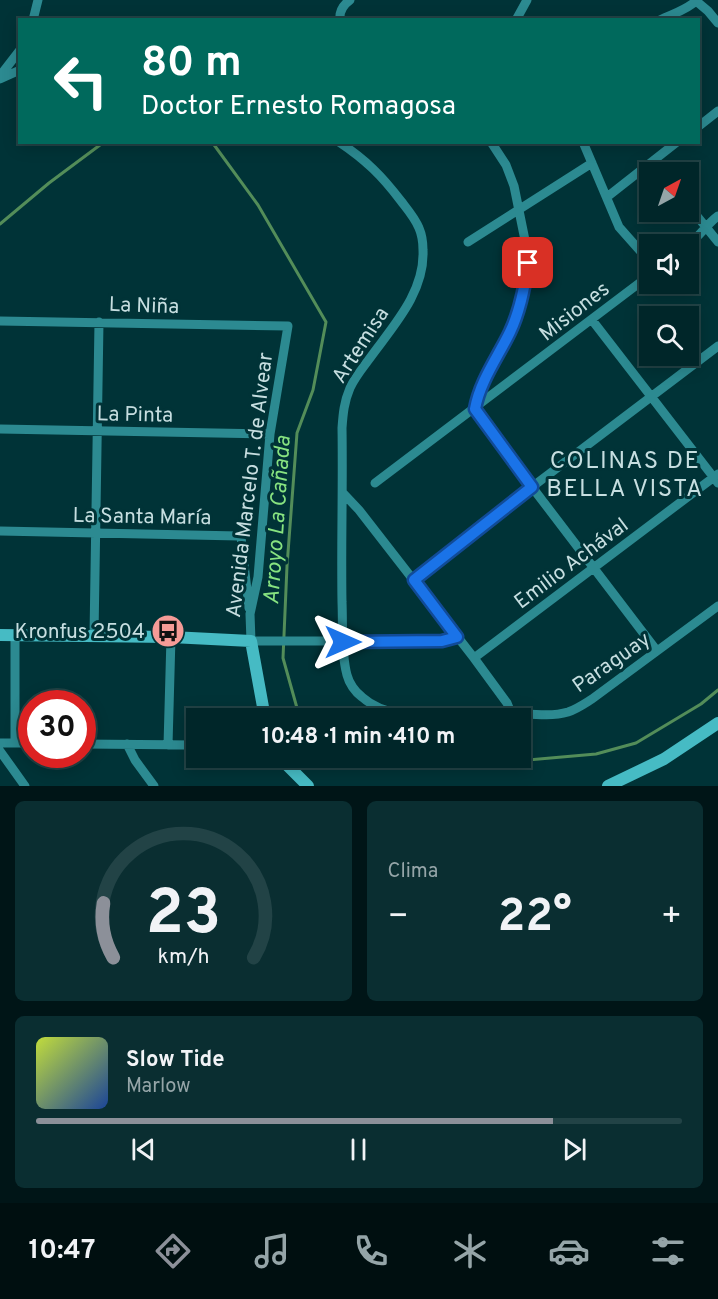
<!DOCTYPE html>
<html lang="es">
<meta charset="utf-8">
<style>
:root{--surface:#002629;--page:#0a2e31;--text:#f1f3f6;--muted:#95a5a8;--line:#224346;--accent:#8c9099}
body{margin:0;font-family:Overpass,sans-serif;background:var(--page);color:var(--text);height:100vh;display:flex;flex-direction:column;font-size:22px;white-space:nowrap}
*{box-sizing:border-box;margin:0}
p{font-size:20px;color:var(--muted)}
.icon{flex:none;width:33px;height:33px;fill:none;stroke:currentColor;stroke-width:2;stroke-linecap:round;stroke-linejoin:round}
.map{position:relative;height:786px;overflow:hidden}
.sheet{display:flex;flex-direction:column;gap:15px;padding:15px;background:#001517;flex:1}
.sheet>*{flex:none}
.banner{position:absolute;left:18px;top:18px;width:682px;height:126px;border-radius:0px;box-shadow:0 3px 15px #0003,0 0 0 2px var(--line);background:#00695c;color:#fff;overflow:hidden}
.needle{width:39px;rotate:40deg}
.tools{position:absolute;left:639px;top:162px;display:grid;gap:12px}
.tools a{display:grid;place-items:center;width:60px;height:60px;border-radius:0px;background:var(--surface);box-shadow:0 3px 15px #0003,0 0 0 2px var(--line);font-size:30px}
.speed{position:absolute;left:18px;top:690px;display:flex;gap:12px;font-size:30px;font-weight:700;text-align:center}
.speed>*{display:grid;place-content:center;width:78px;height:78px;border-radius:50%;background:var(--surface);box-shadow:0 3px 15px #0003,0 0 0 2px var(--line);line-height:1}
.speed .limit{border:9px solid #d22;background:#fff;color:#111}
.pin{position:absolute;display:grid;place-items:center;width:51px;height:51px;color:#fff;margin:-26px;border-radius:12px;box-shadow:0 3px 9px #0006}
.me{position:absolute;width:66px;margin:-33px;rotate:90deg;stroke-linejoin:round;filter:drop-shadow(0 0 4px #0008)}
.turn{display:flex;align-items:center;gap:21px;height:126px;padding:0 24px;font-size:27px}
.turn .icon{width:78px;height:78px;stroke-width:2.5}
.turn b{display:block;font-size:42px;line-height:51px}
.big{font-size:45px;font-weight:700;line-height:1.1}
.sheet .card{flex:1;display:flex;flex-direction:column;justify-content:center;gap:9px;min-width:0;padding:0 21px;border-radius:9px;background:var(--page)}
.sheet .dial{align-items:center;gap:0}
.dial svg{height:156px;overflow:visible;fill:none;stroke:var(--line);stroke-width:7;stroke-linecap:round;text-anchor:middle}
.dial text{fill:var(--text);stroke:none}
.song{display:flex;align-items:center;gap:18px}
.cover{width:72px;height:72px;border-radius:9px;background:linear-gradient(135deg,hsl(70 70% 55%),hsl(220 70% 35%))}
.played{height:6px;border-radius:3px;background:linear-gradient(90deg,var(--accent) 80%,var(--line) 80%)}
.keys{display:flex;justify-content:space-around;direction:ltr}
.heat{display:flex;justify-content:space-between;align-items:center;font-size:33px;direction:ltr}
.sheet .tiles{flex:1;display:grid;gap:15px;grid-template-columns:1fr 1fr}
.card:last-child{grid-column:span 2}
.trip{position:absolute;left:186px;top:708px;width:345px;height:60px;border-radius:0px;background:var(--surface);box-shadow:0 3px 15px #0003,0 0 0 2px var(--line);font-weight:700;line-height:60px;text-align:center}
.tabs{display:flex;height:96px;justify-content:space-around;align-items:center;background:#000f10;color:var(--muted)}
.tabs .icon{width:42px;height:42px}
.tabs .current{color:var(--accent)}
.tabs b{font-size:27px;color:var(--text)}
.map>svg:first-child{display:block}
.lines{fill:none;stroke-linecap:round;stroke-linejoin:round}
.stream{stroke:#538d59;stroke-width:3}
.street{stroke:#2c8a91;stroke-width:9}
.secondary{stroke:#46bbc4;stroke-width:12}
.route-casing{stroke:#114b97;stroke-width:15}
.route{stroke:#1a73e8;stroke-width:10}
.labels{text-anchor:middle;stroke-width:6;stroke-linejoin:round;paint-order:stroke}
.street-label{font-size:21px;fill:#c6dee0;stroke:#003337}
.poi-label{font-size:21px;fill:#c6dee0;stroke:#003337;text-anchor:end}
.water-label{font-size:22px;font-style:italic;fill:#87e380;stroke:#003337}
.quarter-label{font-size:24px;letter-spacing:1.5px;fill:#c6dee0;stroke:#003337}
</style>
<div class="map">
<svg width="718" height="786" viewBox="0 0 718 786">
<rect width="100%" height="100%" fill="#003337"/>
<g class="lines">
<!-- stream -->
<path class="stream" d="M 212,142 L 258,205 L 326,322 L 313,390 L 297,433 L 287,566 L 283,658 L 297,708 L 302,718
M 0,224 L 49,183 L 104,142
M 343,758 L 350,762 L 447,767 L 596,754 L 636,743 L 701,704 L 718,690"/>
<!-- street -->
<path class="street" d="M 695,0 L 708,11 L 718,23
M 33,20 L 38,0
M 340,20 C 339,11 343,5 350,0
M 516,20 L 527,0
M 660,20 C 672,14 687,10 697,0
M 0,76 L 20,50
M 0,79 L 20,70
M 699,126 L 718,111
M 339,142 C 366,160 382,176 401,201 C 408,210 415,218 419,228 C 422,235 423,242 423,250 C 425,294 391,328 367,362 C 361,370 354,379 350,388 C 344,402 343,414 342,428 C 343,486 341,544 342,602 C 343,625 341,653 347,675 C 349,683 355,692 362,697 C 390,722 433,714 468,714 C 483,713 498,713 513,713 C 531,714 551,717 568,712 C 577,709 584,704 592,699 L 718,606
M 583,142 L 619,227 L 650,262
M 654,160 L 664,172
M 607,197 L 677,142
M 688,205 L 718,242
M 468,242 L 592,163
M 688,245 C 700,236 707,224 718,216
M 592,320 L 718,483
M 0,321 L 288,326 L 270,434 L 258,577 L 250,614 L 251,641 L 442,641 L 457,637
M 475,409 L 532,487 L 657,651
M 475,409 L 482,385 L 516,318 L 528,263 L 527,250 L 514,186 L 506,165 L 491,142
M 0,429 L 270,434
M 375,483 L 650,275
M 343,493 L 359,510 L 474,658 L 507,703 L 511,713
M 0,531 L 239,536 L 241,537 L 249,608
M 414,580 L 532,487 L 718,346
M 94,636 L 99,322
M 474,658 L 718,474
M 0,743 L 32,743
M 15,743 L 15,635
M 82,744 L 196,745
M 127,744 L 135,760 L 154,786
M 168,745 L 171,637
M 0,751 L 25,786"/>
<!-- secondary -->
<path class="secondary" d="M 0,635 L 171,637 L 251,641 L 265,718
M 280,758 L 308,786
M 608,786 L 664,759 L 718,723"/>
</g>
<g class="lines">
<!-- route casing -->
<g class="route-casing">
<path id="route" d="M 343,642 L 442,641 L 457,637 L 414,580 L 532,487 L 475,409 C 480,381 498,357 510,332 C 520,311 525,286 528,263"/>
</g>
<!-- route -->
<use href="#route" class="route"/>
</g>
<!-- icons -->
<defs>
<g id="bus-disc" transform="scale(1.725)"><circle r="9.5" fill="#f59b97" stroke="#003337"/><path d="M-5-6H5V4H4V6H2V4H-2V6H-4V4H-5ZM-3.5-4V0h7V-4ZM-3.5 1.2v1.5H-2V1.2ZM2 1.2v1.5H3.5V1.2Z" fill="#111"/></g>
</defs>
<g fill-rule="evenodd">
<use href="#bus-disc" x="168" y="631"/>
</g>
<g class="labels">
<!-- street labels -->
<g class="street-label">
<text transform="translate(144 305) rotate(2)" y="7">La Niña</text>
<text transform="translate(574 311) rotate(-38)" y="7">Misiones</text>
<text transform="translate(360 345) rotate(-57)" y="7">Artemisa</text>
<text transform="translate(135 414) rotate(1)" y="7">La Pinta</text>
<text transform="translate(249 485) rotate(-83)" y="7">Avenida Marcelo T. de Alvear</text>
<text transform="translate(142 516) rotate(1)" y="7">La Santa María</text>
<text transform="translate(571 563) rotate(-37)" y="7">Emilio Achával</text>
<text transform="translate(611 662) rotate(-35)" y="7">Paraguay</text>
</g>
<!-- poi labels -->
<g class="poi-label">
<text x="145" y="638">Kronfus 2504</text>
</g>
<!-- water labels -->
<g class="water-label">
<text transform="translate(276 520) rotate(-86)" y="8">Arroyo La Cañada</text>
</g>
<!-- quarter labels -->
<g class="quarter-label">
<text x="625" y="468">COLINAS DE<tspan x="625" dy="28">BELLA VISTA</tspan></text>
</g>
</g>
</svg>
<div class="tools">
<a><svg class="needle" viewBox="-14 -14 28 28"><path d="M0-13l5 13h-10z" fill="#e53935"/><path d="M0 13l5-13h-10z" fill="#95a5a8"/></svg></a>
<a><svg class="icon" aria-label="sound" viewBox="0 0 24 24"><path d="M4 9h4l5-4v14l-5-4H4zM17 9q2 3 0 6"/></svg></a>
<a><svg class="icon" aria-label="search" viewBox="0 0 24 24"><circle cx="10" cy="10" r="6"/><path d="M15 15l6 6"/></svg></a>
</div>
<div class="speed"><div class="limit">30</div></div>
<div class="pin" style="left:528px;top:263px;background:#d93025"><svg class="icon" aria-label="arrive" viewBox="0 0 24 24"><path d="M6 21V4h12l-3 4 3 4H6"/></svg></div>
<svg class="me" style="left:343px;top:642px" viewBox="-20 -20 40 40"><path d="M0-17L14 15 0 8-14 15z" fill="#1a73e8" stroke="#fff" stroke-width="4"/></svg>
<div class="trip">10:48 · 1 min · 410 m</div>
<div class="banner">
<div class="turn"><svg class="icon" aria-label="left" viewBox="0 0 24 24"><path d="M17 20v-9H6M10 6l-5 5 5 5"/></svg><div><b>80 m</b>Doctor Ernesto Romagosa</div></div>
</div>
</div>
<section class="sheet">
<div class="tiles">
<div class="card dial"><svg viewBox="0 0 100 80">
<path d="M14 69A42 42 0 1 1 86 69"/>
<path d="M14 69A42 42 0 0 1 9 41" stroke="#8c9099"/>
<text x="50" y="56" font-size="32" font-weight="700">23</text>
<text x="50" y="72" font-size="11">km/h</text>
</svg></div>
<div class="card"><p>Clima</p>
<div class="heat"><a>−</a><b class="big">22°</b><a>+</a></div>
</div>
<div class="card">
<div class="song"><i class="cover"></i><div><b>Slow Tide</b><p>Marlow</p></div></div>
<div class="played"></div>
<div class="keys"><svg class="icon" aria-label="previous" viewBox="0 0 24 24"><path d="M18 5L8 12l10 7zM5 5v14"/></svg><svg class="icon" aria-label="pause" viewBox="0 0 24 24"><path d="M8 5v14M16 5v14"/></svg><svg class="icon" aria-label="next" viewBox="0 0 24 24"><path d="M6 5l10 7-10 7zM19 5v14"/></svg></div>
</div>
</div>
</section>
<nav class="tabs">
<b>10:47</b>
<svg class="icon current" aria-label="directions" viewBox="0 0 24 24"><path d="M12 3l9 9-9 9-9-9zM9 14v-3h6M13 9l2 2-2 2"/></svg>
<svg class="icon" aria-label="music" viewBox="0 0 24 24"><path d="M9 18V5l10-2v13"/><circle cx="6" cy="18" r="3"/><circle cx="16" cy="16" r="3"/></svg>
<svg class="icon" aria-label="phone" viewBox="0 0 24 24"><path d="M5 4h4l2 5-3 2q2 4 5 5l2-3 5 2v4C11 20 4 13 5 4z"/></svg>
<svg class="icon" aria-label="climate" viewBox="0 0 24 24"><path d="M12 3v18M4 7l16 10M4 17L20 7"/></svg>
<svg class="icon" aria-label="car" viewBox="0 0 24 24"><path d="M5 17H2v-5l4-1 3-4h7l3 4 3 1v5h-3M9 17h6M6 11h13"/><circle cx="7" cy="17" r="2"/><circle cx="17" cy="17" r="2"/></svg>
<svg class="icon" aria-label="filters" viewBox="0 0 24 24"><path d="M4 7h16M4 17h16"/><circle cx="9" cy="7" r="2"/><circle cx="15" cy="17" r="2"/></svg>
</nav>
